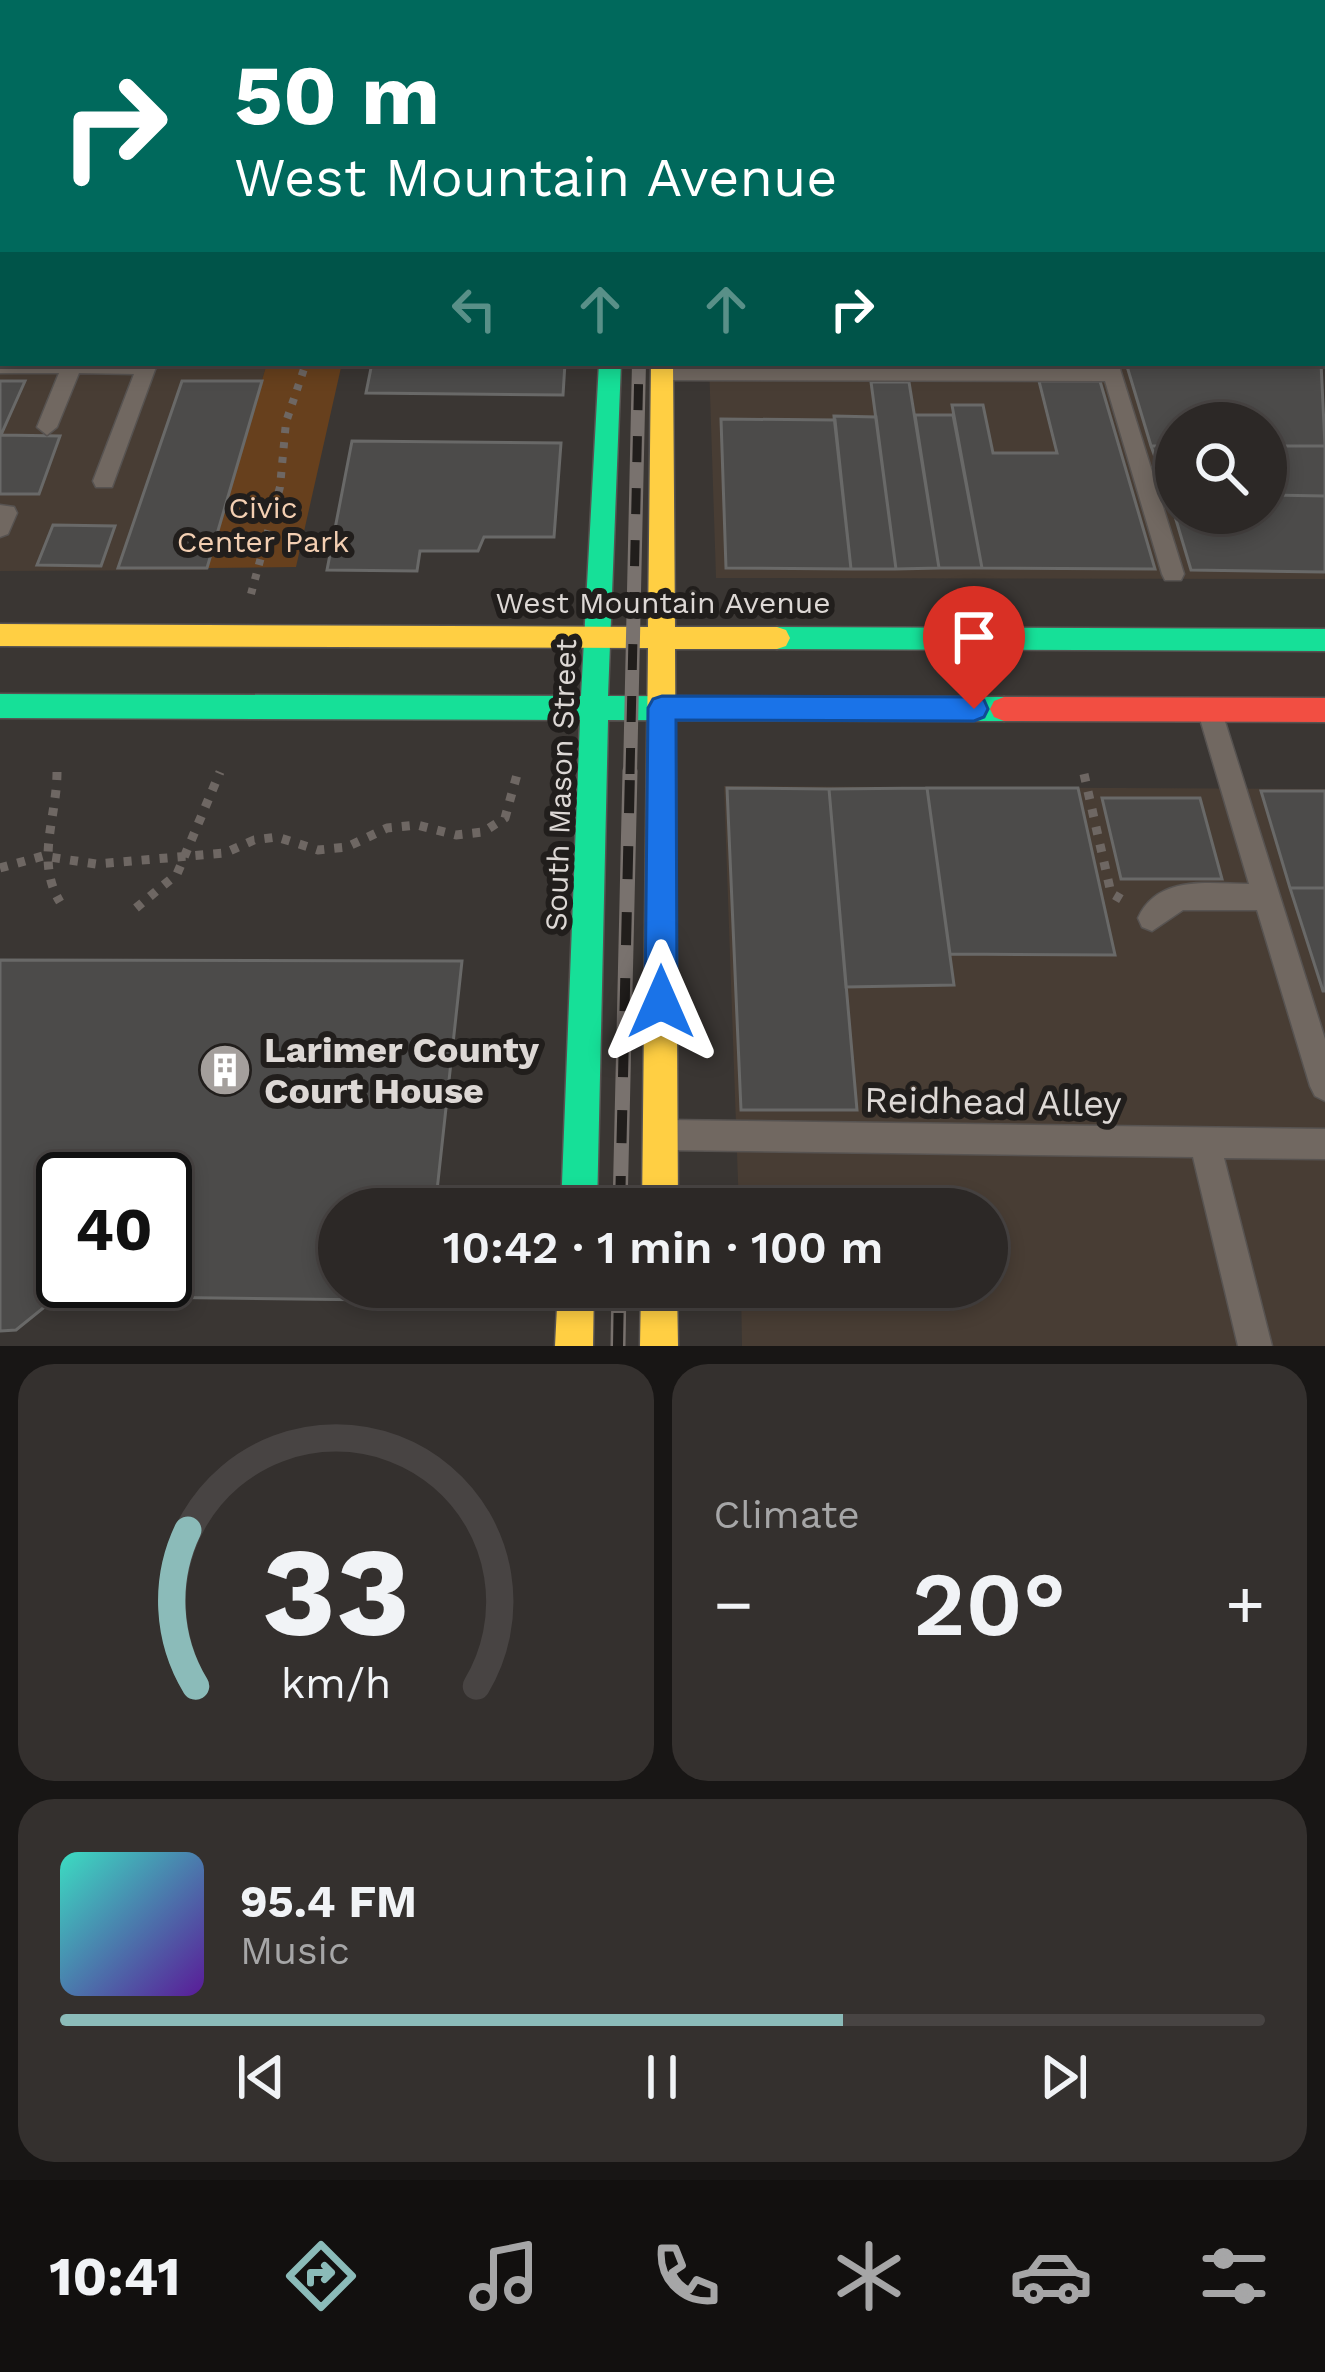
<!DOCTYPE html>
<meta charset="utf-8">
<style>
:root{--surface:#2c2826;--page:#34302e;--text:#f1f3f6;--muted:#a6a6a7;--line:#484443;--accent:#8bbbb9}
body{margin:0;font-family:"Work Sans",sans-serif;background:var(--page);color:var(--text);height:100vh;display:flex;flex-direction:column;font-size:45px;white-space:nowrap}
*{box-sizing:border-box;margin:0}
p{font-size:39px;color:var(--muted)}
.icon{flex:none;width:66px;height:66px;fill:none;stroke:currentColor;stroke-width:2;stroke-linecap:round;stroke-linejoin:round}
.map{position:relative;height:1346px;overflow:hidden}
.side{display:flex;flex-direction:column;gap:18px;padding:18px;background:#181615;flex:1}
.side>*{flex:none}
.hud{position:absolute;left:0px;top:0px;width:1326px;height:366px;box-shadow:0 6px 18px #0003,0 0 0 3px var(--line);background:#00695c;color:#fff;overflow:hidden}
.fabs{position:absolute;left:1155px;top:402px;display:grid;gap:24px}
.fabs a{display:grid;place-items:center;width:132px;height:132px;border-radius:50%;background:var(--surface);box-shadow:0 6px 18px #0003,0 0 0 3px var(--line);font-size:60px}
.speed{position:absolute;left:36px;top:1152px;display:flex;gap:24px;font-size:60px;font-weight:700;text-align:center}
.speed>*{display:grid;place-content:center;width:156px;height:156px;border-radius:50%;background:var(--surface);box-shadow:0 6px 18px #0003,0 0 0 3px var(--line);line-height:1}
.speed .limit{border:6px solid #111;border-radius:18px;background:#fff;color:#111}
.pin{position:absolute;display:grid;place-items:center;width:102px;height:102px;color:#fff;margin:-123px -51px;border-radius:50% 50% 50% 0;rotate:-45deg;box-shadow:0 0 12px #0007}
.pin .icon{rotate:45deg}
.me{position:absolute;width:132px;margin:-66px;rotate:0deg;stroke-linejoin:round;filter:drop-shadow(0 0 9px #0008)}
.turn{display:flex;align-items:center;gap:42px;height:252px;padding:0 36px;font-size:54px}
.turn .icon{width:156px;height:156px;stroke-width:2.5}
.turn b{display:block;font-size:84px;line-height:102px}
.lanes{display:flex;align-items:center;height:114px;padding:0 36px;background:#0003;justify-content:center;gap:60px;direction:ltr}
.lanes .off{opacity:.35}
.big{font-size:90px;font-weight:600;line-height:1.1}
.side .widget{flex:1;display:flex;flex-direction:column;justify-content:center;gap:18px;min-width:0;padding:0 42px;border-radius:36px;background:var(--page)}
.side .dial{align-items:center;gap:0}
.dial svg{height:312px;overflow:visible;fill:none;stroke:var(--line);stroke-width:7;stroke-linecap:round;text-anchor:middle}
.dial text{fill:var(--text);stroke:none}
.song{display:flex;align-items:center;gap:36px}
.cover{width:144px;height:144px;border-radius:18px;background:linear-gradient(135deg,hsl(170 70% 55%),hsl(270 70% 35%))}
.played{height:12px;border-radius:6px;background:linear-gradient(90deg,var(--accent) 65%,var(--line) 65%)}
.keys{display:flex;justify-content:space-around;direction:ltr}
.heat{display:flex;justify-content:space-between;align-items:center;font-size:66px;direction:ltr}
.side .tiles{flex:1;display:grid;gap:18px;grid-template-columns:1fr 1fr}
.widget:last-child{grid-column:span 2}
.trip{position:absolute;left:318px;top:1188px;width:690px;height:120px;border-radius:60px;background:var(--surface);box-shadow:0 6px 18px #0003,0 0 0 3px var(--line);font-weight:600;line-height:120px;text-align:center}
.tab-bar{display:flex;height:192px;justify-content:space-around;align-items:center;background:#12100f;color:var(--muted)}
.tab-bar .icon{width:84px;height:84px}
.tab-bar .on{color:var(--accent)}
.tab-bar b{font-size:54px;color:var(--text)}
.map>svg:first-child{display:block}
.built{fill:#483d34;fill-rule:evenodd}
.green{fill:#67401d}
.building{fill:#4c4b4a;stroke:#696968;stroke-width:3;fill-rule:evenodd}
.lines{fill:none;stroke-linecap:round;stroke-linejoin:round}
.lane-casing{stroke:#575351;stroke-width:3}
.street-casing{stroke:#575351;stroke-width:3}
.fast-casing{stroke:#575351;stroke-width:3}
.slow-casing{stroke:#575351;stroke-width:3}
.jam-casing{stroke:#575351;stroke-width:3}
.path-far1{stroke:#6e6763;stroke-width:8;stroke-dasharray:6 9;stroke-linecap:butt}
.path{stroke:#6e6763;stroke-width:9;stroke-dasharray:8 10;stroke-linecap:butt}
.lane{fill:#716861;fill-rule:evenodd}
.street{fill:#716861;fill-rule:evenodd}
.fast{fill:#16e098;fill-rule:evenodd}
.slow{fill:#ffcf43;fill-rule:evenodd}
.jam{fill:#f24e42;fill-rule:evenodd}
.rail-far1-casing{stroke:#79726e;stroke-width:14}
.rail-casing{stroke:#79726e;stroke-width:15}
.rail-far1{stroke:#211e1c;stroke-width:9;stroke-dasharray:26;stroke-linecap:butt}
.rail{stroke:#211e1c;stroke-width:10;stroke-dasharray:33;stroke-linecap:butt}
.route{fill:#1a73e8;stroke:#114b97;stroke-width:3}
.labels{text-anchor:middle;stroke-width:12;stroke-linejoin:round;paint-order:stroke}
.park-label{font-size:30px;fill:#f3cfb2;stroke:#211e1c}
.street-label{font-size:30px;fill:#ddd8d5;stroke:#211e1c}
.near-poi-label{font-size:36px;font-weight:bold;fill:#ddd8d5;stroke:#211e1c;text-anchor:start}
.near-street-label{font-size:36px;fill:#ddd8d5;stroke:#211e1c}
</style>
<div class="map">
<svg width="1325" height="1346" viewBox="0 0 1325 1346">
<rect width="100%" height="100%" fill="#3a3633"/>
<!-- built -->
<path class="built" d="M 0,356 L 3,363 L 267,363 L 207,570 L 0,571 Z
M 1323,358 L 1325,579 L 716,578 L 709,363 L 1323,363 ZM 1176,423 L 1266,423 L 1266,513 L 1176,513 Z
M 724,786 L 1325,789 L 1325,1346 L 742,1346 L 741,1287 L 987,1287 L 987,1209 L 739,1209 Z"/>
<!-- green -->
<path class="green" d="M 267,363 L 342,363 L 296,567 L 207,568 Z"/>
<!-- building -->
<path class="building" d="M 372,363 L 565,363 L 563,395 L 366,393 Z
M 1126,363 L 1321,363 L 1325,446 L 1266,446 L 1266,423 L 1176,423 L 1176,446 L 1151,446 Z
M 0,381 L 25,381 L 1,435 L 60,436 L 39,494 L 0,494 Z
M 182,381 L 262,381 L 207,568 L 118,568 Z
M 1039,381 L 1100,381 L 1155,569 L 982,568 L 952,405 L 983,405 L 993,453 L 1057,453 Z
M 871,382 L 909,382 L 939,568 L 896,569 Z
M 915,415 L 953,415 L 982,568 L 939,568 Z
M 834,416 L 876,417 L 896,569 L 851,569 Z
M 721,419 L 835,420 L 851,569 L 726,568 Z
M 352,441 L 561,443 L 554,537 L 484,537 L 478,551 L 420,551 L 417,571 L 327,570 Z
M 1151,446 L 1176,446 L 1176,494 L 1168,493 Z
M 1266,446 L 1325,446 L 1325,496 L 1266,495 Z
M 1168,493 L 1176,494 L 1176,513 L 1266,513 L 1266,495 L 1325,496 L 1325,572 L 1191,570 Z
M 53,525 L 115,526 L 101,566 L 37,565 Z
M 727,788 L 829,789 L 857,1110 L 741,1110 Z
M 927,788 L 954,985 L 846,987 L 829,789 Z
M 927,788 L 1078,788 L 1115,955 L 950,954 Z
M 1261,791 L 1325,791 L 1325,888 L 1290,888 Z
M 1102,798 L 1200,798 L 1222,879 L 1121,879 Z
M 1290,888 L 1325,888 L 1325,991 L 1323,991 Z
M 0,960 L 462,961 L 435,1209 L 339,1209 L 339,1287 L 378,1287 L 376,1300 L 58,1296 L 16,1330 L 0,1331 ZM 63,1179 L 165,1179 L 165,1281 L 63,1281 Z"/>
<g class="lines">
<!-- lane casing -->
<g class="lane-casing">
<path id="lane" d="M 0,359 L 3,363 L 154,363 L 156,367 L 112,487 L 96,487 L 93,481 L 134,374 L 79,373 L 57,427 L 47,435 L 37,427 L 59,373 L 0,373 Z
M 1007,363 L 1120,369 L 1184,574 L 1181,580 L 1165,580 L 1162,574 L 1105,381 L 662,380 L 652,373 L 662,366 L 1008,366 Z
M 0,505 L 14,507 L 17,513 L 8,534 L 0,537 Z
M 1210,701 L 1219,704 L 1222,712 L 1325,1039 L 1325,1101 L 1315,1096 L 1310,1086 L 1257,910 L 1183,910 L 1152,931 L 1142,927 L 1138,918 C 1158,874 1210,884 1249,884 L 1198,712 L 1201,704 Z
M 669,1120 L 1325,1129 L 1325,1159 L 1224,1158 L 1272,1346 L 1238,1346 L 1193,1157 L 669,1150 L 658,1146 L 654,1135 L 658,1124 Z"/>
</g>
<!-- street casing -->
<g class="street-casing">
<path id="street" d="M 1271,0 L 1316,0 L 1318,3 L 1273,3 Z
M 3,145 L 3,169 L 0,170 L 0,146 Z"/>
</g>
<!-- fast casing -->
<g class="fast-casing">
<path id="fast" d="M 0,0 L 501,0 L 503,3 L 0,6 Z
M 804,0 L 820,0 L 820,3 L 804,3 Z
M 1323,221 L 1325,221 L 1325,237 L 1323,237 Z
M 599,363 L 621,363 L 608,696 L 1004,697 L 1014,701 L 1018,709 L 1014,717 L 1004,721 L 608,720 L 597,1209 L 561,1209 L 580,720 L 0,718 L 0,694 L 581,696 Z
M 777,627 L 1325,629 L 1325,651 L 777,649 L 768,646 L 764,638 L 768,630 Z"/>
</g>
<!-- slow casing -->
<g class="slow-casing">
<path id="slow" d="M 1254,0 L 1270,0 L 1272,3 L 1256,3 Z
M 1323,105 L 1325,105 L 1325,119 L 1323,118 Z
M 651,363 L 673,363 L 675,627 L 777,627 L 786,630 L 790,638 L 786,646 L 777,649 L 675,649 L 678,1209 L 642,1209 L 648,648 L 0,646 L 0,624 L 648,627 Z
M 558,1287 L 594,1287 L 593,1346 L 555,1346 Z
M 641,1287 L 677,1287 L 678,1346 L 640,1346 Z"/>
</g>
<!-- jam casing -->
<g class="jam-casing">
<path id="jam" d="M 1202,0 L 1218,0 L 1219,3 L 1203,3 Z
M 1004,697 L 1325,698 L 1325,722 L 1004,721 L 994,717 L 990,709 L 994,701 Z"/>
</g>
<!-- path-far1 -->
<path class="path-far1" d="M 251,594 L 280,487 L 286,422 L 306,363"/>
<!-- path -->
<path class="path" d="M 57,772 C 57,817 35,861 60,902
M 1084,774 L 1111,893 L 1128,903
M 0,868 L 43,856 L 96,864 L 225,853 L 254,840 L 277,837 L 318,850 L 347,847 L 387,828 L 417,825 L 456,835 L 483,832 L 505,818 L 518,771
M 136,908 L 177,874 L 220,772"/>
<!-- lane -->
<use href="#lane" class="lane"/>
<!-- street -->
<use href="#street" class="street"/>
<!-- fast -->
<use href="#fast" class="fast"/>
<!-- slow -->
<use href="#slow" class="slow"/>
<!-- jam -->
<use href="#jam" class="jam"/>
<!-- rail-far1 casing -->
<g class="rail-far1-casing">
<path id="rail-far1" d="M 630,774 L 639,363"/>
</g>
<!-- rail casing -->
<g class="rail-casing">
<path id="rail" d="M 620,1209 L 630,771
M 618,1346 L 619,1287"/>
</g>
<!-- rail-far1 -->
<use href="#rail-far1" class="rail-far1"/>
<!-- rail -->
<use href="#rail" class="rail"/>
</g>
<!-- route -->
<path class="route" d="M 662,696 L 974,697 L 984,700 L 988,709 L 984,717 L 974,721 L 676,720 L 677,1002 L 672,1014 L 661,1019 L 649,1014 L 645,1002 L 648,708 L 653,699 Z"/>
<!-- icons -->
<defs>
<g id="building-disc" transform="scale(2.7)"><circle r="9.5" fill="#a49f9c" stroke="#211e1c"/><path d="M-4-6H4V6H1V3H-1V6H-4ZM-2.5-4.3h1.7v1.8h-1.7ZM.8-4.3h1.7v1.8H.8ZM-2.5-1h1.7V.8h-1.7ZM.8-1h1.7V.8H.8Z" fill="#fff"/></g>
</defs>
<g fill-rule="evenodd">
<use href="#building-disc" x="225" y="1070"/>
</g>
<g class="labels">
<!-- park labels -->
<g class="park-label">
<text x="263" y="518">Civic<tspan x="263" dy="34">Center Park</tspan></text>
</g>
<!-- street labels -->
<g class="street-label">
<text x="663" y="613">West Mountain Avenue</text>
<text transform="translate(561 785) rotate(-88)" y="10">South Mason Street</text>
</g>
<!-- near-poi labels -->
<g class="near-poi-label">
<text x="264" y="1062">Larimer County<tspan x="264" dy="41">Court House</tspan></text>
</g>
<!-- near-street labels -->
<g class="near-street-label">
<text transform="translate(993 1101) rotate(1)" y="13">Reidhead Alley</text>
</g>
</g>
</svg>
<div class="fabs">
<a><svg class="icon" aria-label="search" viewBox="0 0 24 24"><circle cx="10" cy="10" r="6"/><path d="M15 15l6 6"/></svg></a>
</div>
<div class="speed"><div class="limit">40</div></div>
<div class="pin" style="left:974px;top:709px;background:#d93025"><svg class="icon" aria-label="arrive" viewBox="0 0 24 24"><path d="M6 21V4h12l-3 4 3 4H6"/></svg></div>
<svg class="me" style="left:661px;top:1002px" viewBox="-20 -20 40 40"><path d="M0-17L14 15 0 8-14 15z" fill="#1a73e8" stroke="#fff" stroke-width="4"/></svg>
<div class="trip">10:42 · 1 min · 100 m</div>
<div class="hud">
<div class="turn"><svg class="icon" aria-label="right" viewBox="0 0 24 24"><path d="M7 20v-9h11M14 6l5 5-5 5"/></svg><div><b>50 m</b>West Mountain Avenue</div></div>
<div class="lanes"><svg class="icon off" aria-label="left" viewBox="0 0 24 24"><path d="M17 20v-9H6M10 6l-5 5 5 5"/></svg><svg class="icon off" aria-label="ahead" viewBox="0 0 24 24"><path d="M12 20V5M6 11l6-6 6 6"/></svg><svg class="icon off" aria-label="ahead" viewBox="0 0 24 24"><path d="M12 20V5M6 11l6-6 6 6"/></svg><svg class="icon" aria-label="right" viewBox="0 0 24 24"><path d="M7 20v-9h11M14 6l5 5-5 5"/></svg></div>
</div>
</div>
<section class="side">
<div class="tiles">
<div class="widget dial"><svg viewBox="0 0 100 80">
<path d="M14 69A42 42 0 1 1 86 69"/>
<path d="M14 69A42 42 0 0 1 12 29" stroke="#8bbbb9"/>
<text x="50" y="56" font-size="32" font-weight="700">33</text>
<text x="50" y="72" font-size="11">km/h</text>
</svg></div>
<div class="widget"><p>Climate</p>
<div class="heat"><a>−</a><b class="big">20°</b><a>+</a></div>
</div>
<div class="widget">
<div class="song"><i class="cover"></i><div><b>95.4 FM</b><p>Music</p></div></div>
<div class="played"></div>
<div class="keys"><svg class="icon" aria-label="previous" viewBox="0 0 24 24"><path d="M18 5L8 12l10 7zM5 5v14"/></svg><svg class="icon" aria-label="pause" viewBox="0 0 24 24"><path d="M8 5v14M16 5v14"/></svg><svg class="icon" aria-label="next" viewBox="0 0 24 24"><path d="M6 5l10 7-10 7zM19 5v14"/></svg></div>
</div>
</div>
</section>
<nav class="tab-bar">
<b>10:41</b>
<svg class="icon on" aria-label="directions" viewBox="0 0 24 24"><path d="M12 3l9 9-9 9-9-9zM9 14v-3h6M13 9l2 2-2 2"/></svg>
<svg class="icon" aria-label="music" viewBox="0 0 24 24"><path d="M9 18V5l10-2v13"/><circle cx="6" cy="18" r="3"/><circle cx="16" cy="16" r="3"/></svg>
<svg class="icon" aria-label="phone" viewBox="0 0 24 24"><path d="M5 4h4l2 5-3 2q2 4 5 5l2-3 5 2v4C11 20 4 13 5 4z"/></svg>
<svg class="icon" aria-label="climate" viewBox="0 0 24 24"><path d="M12 3v18M4 7l16 10M4 17L20 7"/></svg>
<svg class="icon" aria-label="car" viewBox="0 0 24 24"><path d="M5 17H2v-5l4-1 3-4h7l3 4 3 1v5h-3M9 17h6M6 11h13"/><circle cx="7" cy="17" r="2"/><circle cx="17" cy="17" r="2"/></svg>
<svg class="icon" aria-label="filters" viewBox="0 0 24 24"><path d="M4 7h16M4 17h16"/><circle cx="9" cy="7" r="2"/><circle cx="15" cy="17" r="2"/></svg>
</nav>
